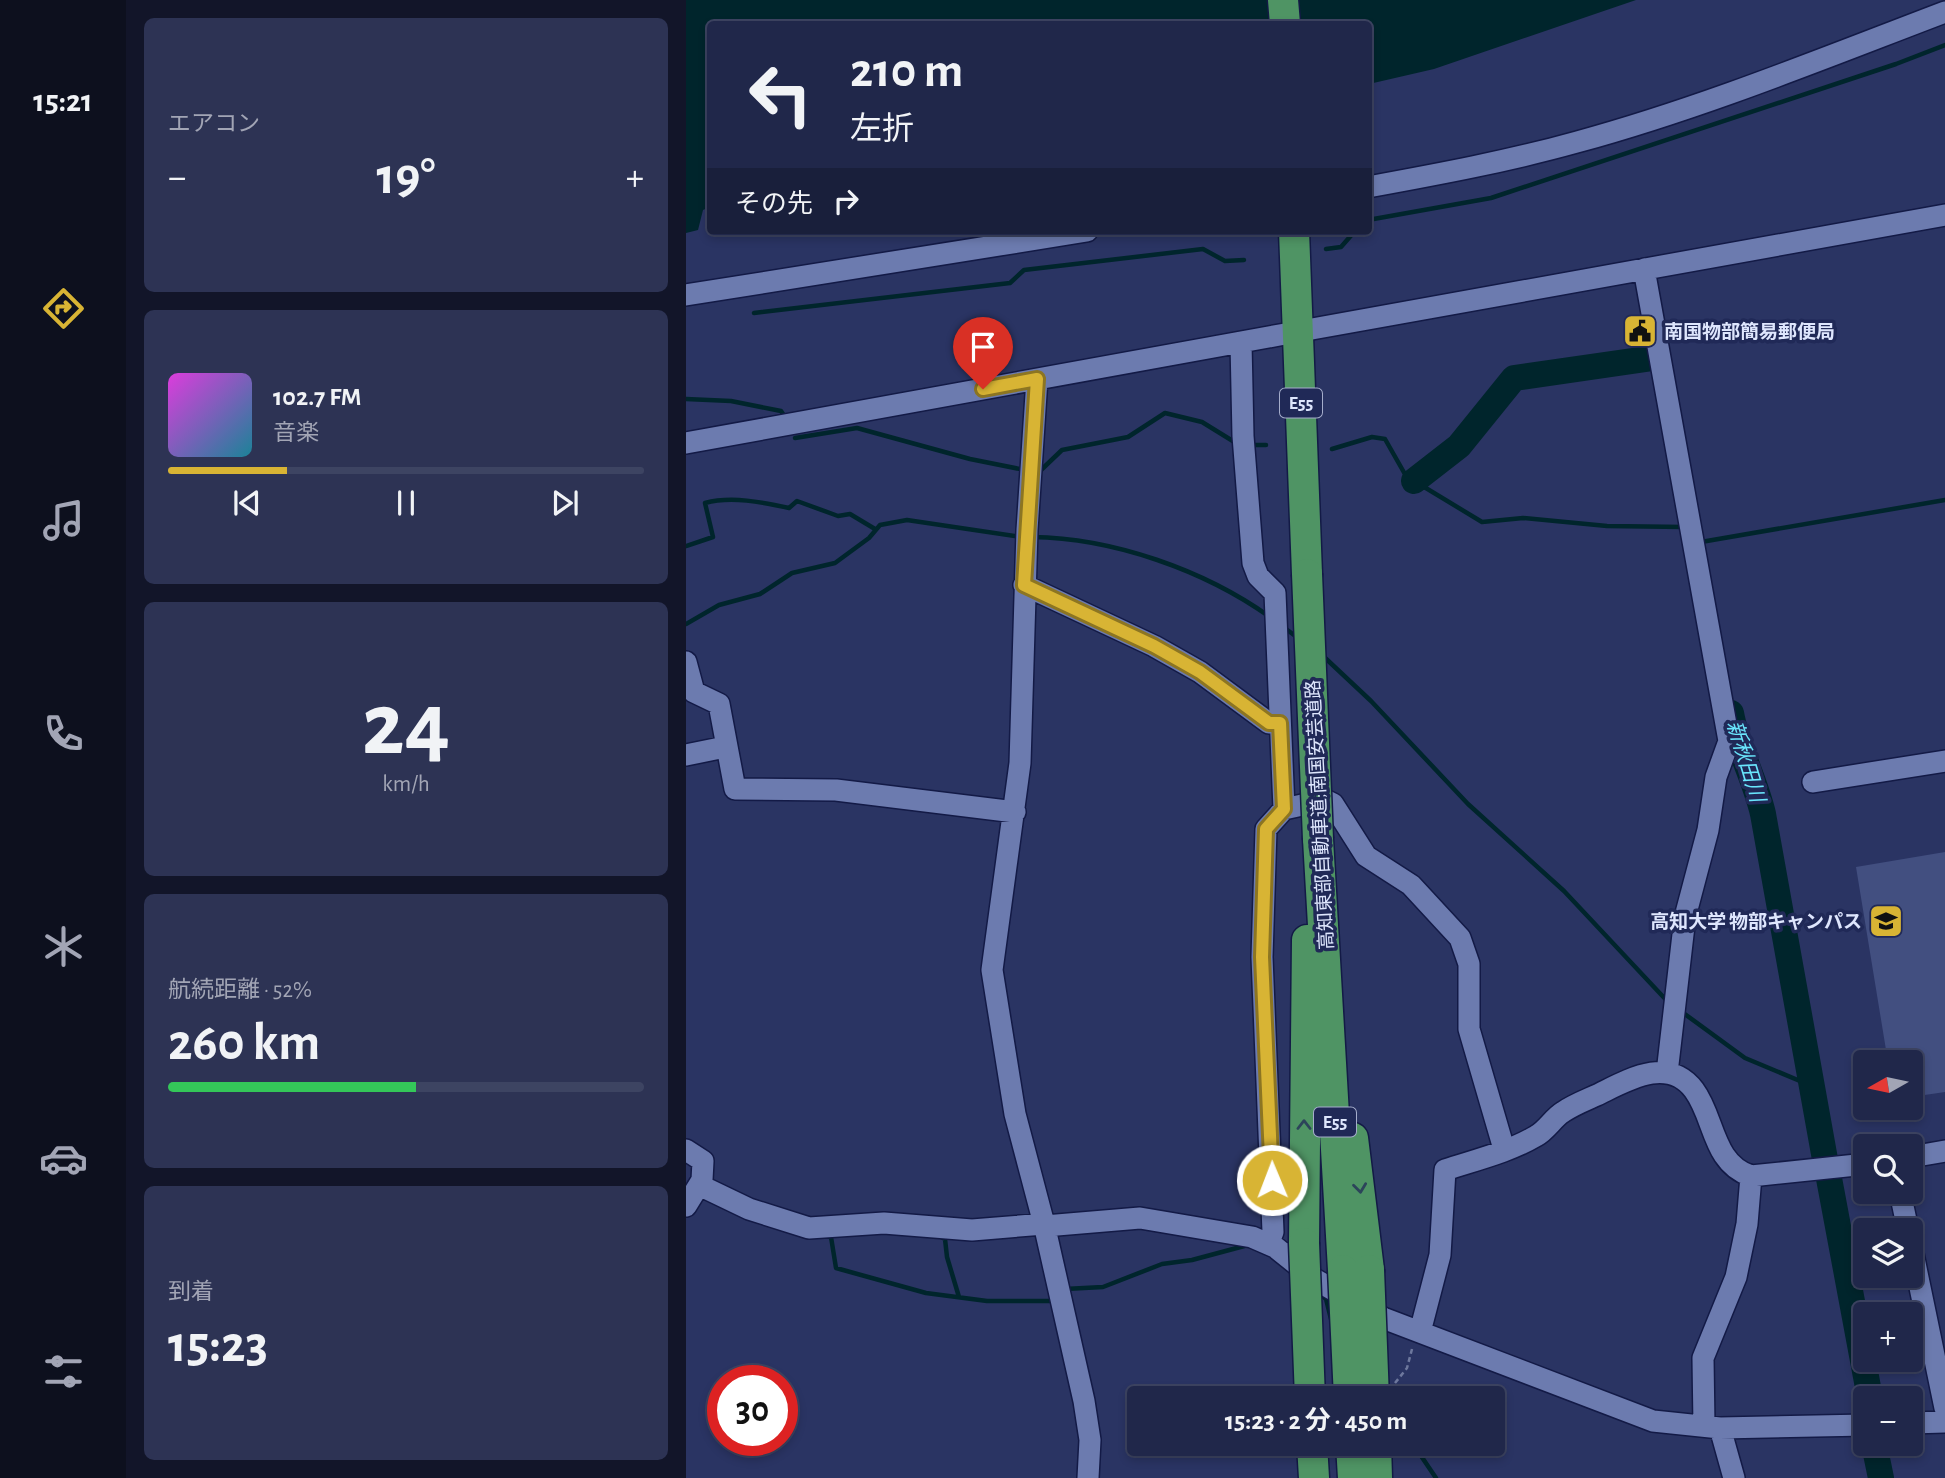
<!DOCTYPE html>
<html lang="ja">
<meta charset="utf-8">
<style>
:root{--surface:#20274a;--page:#2d3354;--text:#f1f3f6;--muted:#a2a5b5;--line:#3d4462;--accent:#d8b434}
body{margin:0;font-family:"Alegreya Sans","Noto Sans JP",sans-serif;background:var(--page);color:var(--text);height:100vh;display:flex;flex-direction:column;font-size:26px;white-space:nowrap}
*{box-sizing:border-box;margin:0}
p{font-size:23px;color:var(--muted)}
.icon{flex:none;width:38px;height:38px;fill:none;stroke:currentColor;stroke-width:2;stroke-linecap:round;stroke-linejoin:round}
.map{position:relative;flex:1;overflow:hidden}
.sheet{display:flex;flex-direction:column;gap:18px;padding:18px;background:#121529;width:560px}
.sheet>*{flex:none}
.banner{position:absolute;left:21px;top:21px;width:665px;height:214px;border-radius:7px;box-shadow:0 4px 10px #0003,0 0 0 2px var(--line);background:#20274a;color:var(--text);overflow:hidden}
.needle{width:46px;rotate:261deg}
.tools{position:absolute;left:1167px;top:1050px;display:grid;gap:14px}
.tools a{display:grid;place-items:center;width:70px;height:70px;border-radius:7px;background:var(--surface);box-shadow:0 4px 10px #0003,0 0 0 2px var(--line);font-size:35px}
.speed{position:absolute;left:21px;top:1365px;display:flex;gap:14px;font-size:35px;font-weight:700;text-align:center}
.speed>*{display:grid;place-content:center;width:91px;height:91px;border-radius:50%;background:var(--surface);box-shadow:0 4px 10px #0003,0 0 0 2px var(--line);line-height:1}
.speed .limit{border:10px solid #d22;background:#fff;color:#111}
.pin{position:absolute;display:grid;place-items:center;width:60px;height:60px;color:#fff;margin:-72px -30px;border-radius:50% 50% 50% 0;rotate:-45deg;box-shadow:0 0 7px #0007}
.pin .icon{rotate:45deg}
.me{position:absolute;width:77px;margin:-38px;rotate:359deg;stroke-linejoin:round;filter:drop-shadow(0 0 5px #0008)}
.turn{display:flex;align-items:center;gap:24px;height:147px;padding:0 28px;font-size:32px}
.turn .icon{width:91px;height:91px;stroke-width:2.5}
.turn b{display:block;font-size:49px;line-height:60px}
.then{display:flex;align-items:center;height:66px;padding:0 28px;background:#0003;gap:14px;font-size:26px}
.big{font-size:52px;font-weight:700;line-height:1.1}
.sheet .tile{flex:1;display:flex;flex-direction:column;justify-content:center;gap:10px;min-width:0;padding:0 24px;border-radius:10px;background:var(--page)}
.sheet .dial{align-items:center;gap:0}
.dial b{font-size:91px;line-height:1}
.song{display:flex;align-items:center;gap:21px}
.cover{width:84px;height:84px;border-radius:10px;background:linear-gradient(135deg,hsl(300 70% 55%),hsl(190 70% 35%))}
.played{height:7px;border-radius:4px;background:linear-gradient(90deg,var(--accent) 25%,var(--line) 25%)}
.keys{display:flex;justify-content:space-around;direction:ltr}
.heat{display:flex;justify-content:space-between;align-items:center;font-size:38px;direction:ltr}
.charge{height:10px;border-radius:5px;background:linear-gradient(90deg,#34c759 52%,var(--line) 0)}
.trip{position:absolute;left:441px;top:1386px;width:378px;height:70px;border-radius:7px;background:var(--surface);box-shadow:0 4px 10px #0003,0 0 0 2px var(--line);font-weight:700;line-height:70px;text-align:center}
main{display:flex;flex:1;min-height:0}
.tab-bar{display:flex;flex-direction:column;width:126px;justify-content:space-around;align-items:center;background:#0d101e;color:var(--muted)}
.tab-bar .icon{width:49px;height:49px}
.tab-bar .on{color:var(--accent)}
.tab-bar b{font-size:32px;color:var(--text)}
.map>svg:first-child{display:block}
.water{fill:#00252c}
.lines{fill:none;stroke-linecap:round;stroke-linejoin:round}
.stream{stroke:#00252c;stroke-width:4.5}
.river{stroke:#00252c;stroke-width:26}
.building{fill:#424f80}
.minor-casing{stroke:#131a46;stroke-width:24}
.highway-casing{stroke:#131a46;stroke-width:33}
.path{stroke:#6e789d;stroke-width:2.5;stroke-dasharray:5 3.5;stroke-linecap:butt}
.minor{stroke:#6c7baf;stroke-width:21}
.highway{stroke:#4f9464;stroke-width:30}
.highway-bridge-casing{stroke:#131a46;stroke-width:33;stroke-linecap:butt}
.highway-bridge{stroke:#4f9464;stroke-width:30}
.oneway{stroke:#2c445a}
.route-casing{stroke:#8c7522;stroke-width:18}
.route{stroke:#d8b434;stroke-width:12}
.labels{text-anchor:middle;stroke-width:7;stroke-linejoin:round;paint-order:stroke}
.shield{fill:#202957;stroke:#a5adcb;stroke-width:2}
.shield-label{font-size:18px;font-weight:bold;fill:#dee6fd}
.poi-label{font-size:19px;font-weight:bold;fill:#dee6fd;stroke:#202957;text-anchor:start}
.street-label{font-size:19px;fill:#dee6fd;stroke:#202957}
.water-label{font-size:21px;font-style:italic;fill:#69e5fc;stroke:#202957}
</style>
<main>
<nav class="tab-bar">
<b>15:21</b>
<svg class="icon on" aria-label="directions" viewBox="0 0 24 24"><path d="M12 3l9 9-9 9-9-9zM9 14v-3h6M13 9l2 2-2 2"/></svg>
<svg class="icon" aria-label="music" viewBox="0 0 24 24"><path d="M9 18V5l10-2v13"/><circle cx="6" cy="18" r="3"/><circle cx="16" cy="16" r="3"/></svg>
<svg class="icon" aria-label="phone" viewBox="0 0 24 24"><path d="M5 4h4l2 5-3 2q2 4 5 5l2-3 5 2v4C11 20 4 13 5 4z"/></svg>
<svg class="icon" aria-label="climate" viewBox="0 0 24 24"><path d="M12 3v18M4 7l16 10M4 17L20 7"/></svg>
<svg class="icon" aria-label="car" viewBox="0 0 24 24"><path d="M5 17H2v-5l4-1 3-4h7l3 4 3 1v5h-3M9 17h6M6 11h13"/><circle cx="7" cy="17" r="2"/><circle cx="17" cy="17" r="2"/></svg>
<svg class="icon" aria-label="filters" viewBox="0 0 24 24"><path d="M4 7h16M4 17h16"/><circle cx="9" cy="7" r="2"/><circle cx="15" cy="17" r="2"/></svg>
</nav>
<section class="sheet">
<div class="tile"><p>エアコン</p>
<div class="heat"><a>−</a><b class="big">19°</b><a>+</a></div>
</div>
<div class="tile">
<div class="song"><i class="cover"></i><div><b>102.7 FM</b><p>音楽</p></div></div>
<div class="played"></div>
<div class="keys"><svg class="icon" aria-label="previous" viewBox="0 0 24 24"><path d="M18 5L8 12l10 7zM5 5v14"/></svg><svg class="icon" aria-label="pause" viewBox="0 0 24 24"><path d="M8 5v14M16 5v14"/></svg><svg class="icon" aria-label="next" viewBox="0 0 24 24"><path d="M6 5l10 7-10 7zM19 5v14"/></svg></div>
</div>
<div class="tile dial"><b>24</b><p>km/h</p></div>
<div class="tile"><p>航続距離 · 52%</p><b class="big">260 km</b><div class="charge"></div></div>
<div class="tile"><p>到着</p><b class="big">15:23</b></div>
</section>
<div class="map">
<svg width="1259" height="1478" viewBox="0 0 1259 1478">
<rect width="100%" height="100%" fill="#2a3463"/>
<!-- water -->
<path class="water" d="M 0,0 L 950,0 L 748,69 L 683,84 L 682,24 L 24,24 L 24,207 L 17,210 L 12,230 L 0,233 Z"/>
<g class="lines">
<!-- stream -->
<path class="stream" d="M 682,220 L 805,198 L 1210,64 L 1259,45
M 640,249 L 655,247 L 669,231
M 68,313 L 324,283 L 338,270 L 517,249 L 539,261 L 558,260
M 0,399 L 45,401 L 95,411 L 97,414
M 109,438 L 171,428 L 284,459 L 339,470
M 562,445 L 580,445
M 646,449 L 686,437 L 699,439 L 720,476 L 796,522 L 837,518 L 921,526 L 998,527
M 354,471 L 376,450 L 442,437 L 479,413 L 516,422 L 550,443
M 346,537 C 427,538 518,570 584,617
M 1015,542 L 1259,500
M 0,546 L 27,537 L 19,503 C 45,496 76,502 103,508 L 111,501 L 152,516 L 164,514 L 189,529
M 0,624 L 33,605 L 74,594 L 106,573 L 149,563 L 183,538 L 194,525 L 221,520 L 335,537
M 596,626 L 612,638
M 636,655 L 685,701 L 782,804 L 878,891 L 983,1003
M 996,1012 L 1059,1058 L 1126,1086
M 139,1236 L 145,1237 L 150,1268 L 240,1293 L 301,1301 L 370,1301
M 253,1236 L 259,1239 L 261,1257 L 273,1297
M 379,1289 L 417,1287 L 476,1264 L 506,1260 L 562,1245
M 634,1294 L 640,1299 L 647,1327
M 727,1444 L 750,1478"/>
<!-- river -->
<path class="river" d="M 728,481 L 773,446 L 828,378 L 967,358
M 1045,713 C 1051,748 1069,779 1077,814 L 1140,1165
M 1142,1173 L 1184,1398
M 1188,1444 L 1195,1478"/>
</g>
<!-- building -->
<path class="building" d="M 1259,852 L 1259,1092 L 1225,1097 L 1225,1062 L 1202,1062 L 1170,867 Z"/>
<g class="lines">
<!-- minor casing -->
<g class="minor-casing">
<path id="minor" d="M 682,187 C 753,174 823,161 891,142 C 1016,108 1138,58 1259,12
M 958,269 L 1043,741 L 1030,777 L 1022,830 L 999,917 L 981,1073
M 0,295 L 401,231
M 626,329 L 1259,215
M 555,343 L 557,436 L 567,563 L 572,576 L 589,593 L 598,809
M 351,379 L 341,530 L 334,763 L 306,970 L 329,1114 L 358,1224 L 398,1401 L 404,1440 L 402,1478
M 0,443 L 599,334
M 338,585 L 468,646 L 514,672 L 583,723 L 594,723
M 0,662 L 8,692 L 33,704 L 49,789 L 150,790 L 329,812
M 0,755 L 39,747
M 1127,782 L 1259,761
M 0,1150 L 17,1161 L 16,1180 L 0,1206
M 1225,1157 L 1259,1151
M 13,1185 L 63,1209 L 123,1228 L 198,1223 L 286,1230 L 358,1224
M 1214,1192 L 1222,1230
M 359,1226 L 454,1218 L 566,1237 L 589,1247 L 630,1280 L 697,1318 L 967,1421 L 1034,1428 L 1180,1425
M 582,1244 L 587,1232 L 576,957 L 580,829 L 598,809 L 639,800 L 647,804 L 680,856 L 725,885 L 774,938 L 783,964 L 783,1029 L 818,1149
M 1225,1244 L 1259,1408
M 734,1332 L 754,1255 L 759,1170 C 789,1160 823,1152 850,1136 C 861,1130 867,1118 877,1112 C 887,1105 900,1100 911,1095 C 940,1081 982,1055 1008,1090 C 1029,1118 1026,1163 1065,1176 L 1180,1164
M 1225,1423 L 1259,1422
M 1018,1426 L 1017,1358 L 1050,1277 L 1061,1224 L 1065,1176
M 1034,1428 L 1048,1478"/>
</g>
<!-- highway casing -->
<g class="highway-casing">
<path id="highway" d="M 597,0 L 599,24
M 608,231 L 621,574
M 632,839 L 657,1270
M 667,1138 L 683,1270
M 618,1243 L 621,940
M 626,1444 L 628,1478
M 665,1444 L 667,1478
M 690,1444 L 691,1478"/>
</g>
<!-- path -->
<path class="path" d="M 709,1383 L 721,1368 L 726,1349"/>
<!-- minor -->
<use href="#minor" class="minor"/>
<!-- highway -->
<use href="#highway" class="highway"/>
<!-- highway-bridge casing -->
<g class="highway-bridge-casing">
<path id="highway-bridge" d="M 621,574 L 632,839
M 618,1243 L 624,1398
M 657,1270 L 663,1398
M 683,1270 L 688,1398"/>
</g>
<!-- highway-bridge -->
<use href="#highway-bridge" class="highway-bridge"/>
</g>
<!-- one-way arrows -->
<defs><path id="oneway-chevron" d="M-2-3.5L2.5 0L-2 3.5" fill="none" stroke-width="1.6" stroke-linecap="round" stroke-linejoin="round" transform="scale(1.75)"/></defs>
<g class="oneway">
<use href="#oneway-chevron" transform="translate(618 1125) rotate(-90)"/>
<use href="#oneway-chevron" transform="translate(674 1188) rotate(83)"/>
</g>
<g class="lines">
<!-- route casing -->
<g class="route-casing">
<path id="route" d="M 297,389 L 351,379 L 338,585 L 468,646 L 514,672 L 583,723 L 594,723 L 598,809 L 580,829 L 576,957 L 586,1180"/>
</g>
<!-- route -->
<use href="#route" class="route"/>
</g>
<!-- icons -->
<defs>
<g id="civic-square" transform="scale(1.75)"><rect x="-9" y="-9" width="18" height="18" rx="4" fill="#d8b434" stroke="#202957"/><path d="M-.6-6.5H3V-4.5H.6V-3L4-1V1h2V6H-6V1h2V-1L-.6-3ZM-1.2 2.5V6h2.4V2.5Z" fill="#111"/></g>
<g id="university-square" transform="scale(1.75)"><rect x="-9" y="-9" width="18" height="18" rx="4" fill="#d8b434" stroke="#202957"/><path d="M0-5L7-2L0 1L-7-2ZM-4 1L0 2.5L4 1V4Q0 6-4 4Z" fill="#111"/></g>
</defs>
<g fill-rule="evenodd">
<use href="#civic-square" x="954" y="331"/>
<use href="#university-square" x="1200" y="921"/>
</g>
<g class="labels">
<!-- shield labels -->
<g class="shield">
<rect x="594" y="388.5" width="42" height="29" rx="5"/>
<rect x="628" y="1107.5" width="42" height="29" rx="5"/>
</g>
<g class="shield-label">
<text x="615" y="409">E55</text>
<text x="649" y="1128">E55</text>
</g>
<!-- poi labels -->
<g class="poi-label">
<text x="978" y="338">南国物部簡易郵便局</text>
<text x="1176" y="928" text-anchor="end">高知大学 物部キャンパス</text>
</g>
<!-- street labels -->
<g class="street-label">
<text transform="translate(633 815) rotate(-93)" y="7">高知東部自動車道;南国安芸道路</text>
</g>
<!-- water labels -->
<g class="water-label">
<text transform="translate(1060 761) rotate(73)" y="7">新秋田川</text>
</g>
</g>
</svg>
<div class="tools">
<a><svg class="needle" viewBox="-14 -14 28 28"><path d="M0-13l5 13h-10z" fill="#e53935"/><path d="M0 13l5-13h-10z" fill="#a2a5b5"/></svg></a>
<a><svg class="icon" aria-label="search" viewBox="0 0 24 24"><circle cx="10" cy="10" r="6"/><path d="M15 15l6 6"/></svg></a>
<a><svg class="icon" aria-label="layers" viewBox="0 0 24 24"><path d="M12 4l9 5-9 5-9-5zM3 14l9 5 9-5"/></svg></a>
<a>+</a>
<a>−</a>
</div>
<div class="speed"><div class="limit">30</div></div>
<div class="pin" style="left:297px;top:389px;background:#d93025"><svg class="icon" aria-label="arrive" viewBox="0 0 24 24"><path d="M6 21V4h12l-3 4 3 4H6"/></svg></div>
<svg class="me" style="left:586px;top:1180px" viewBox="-20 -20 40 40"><circle r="17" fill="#d8b434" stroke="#fff" stroke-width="3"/><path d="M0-11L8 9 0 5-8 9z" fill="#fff"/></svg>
<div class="trip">15:23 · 2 分 · 450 m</div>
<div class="banner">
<div class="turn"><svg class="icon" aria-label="left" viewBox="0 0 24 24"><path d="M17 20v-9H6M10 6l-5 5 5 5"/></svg><div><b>210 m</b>左折</div></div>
<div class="then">その先<svg class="icon" aria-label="right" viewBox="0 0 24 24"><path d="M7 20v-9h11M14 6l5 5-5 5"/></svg></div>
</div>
</div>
</main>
